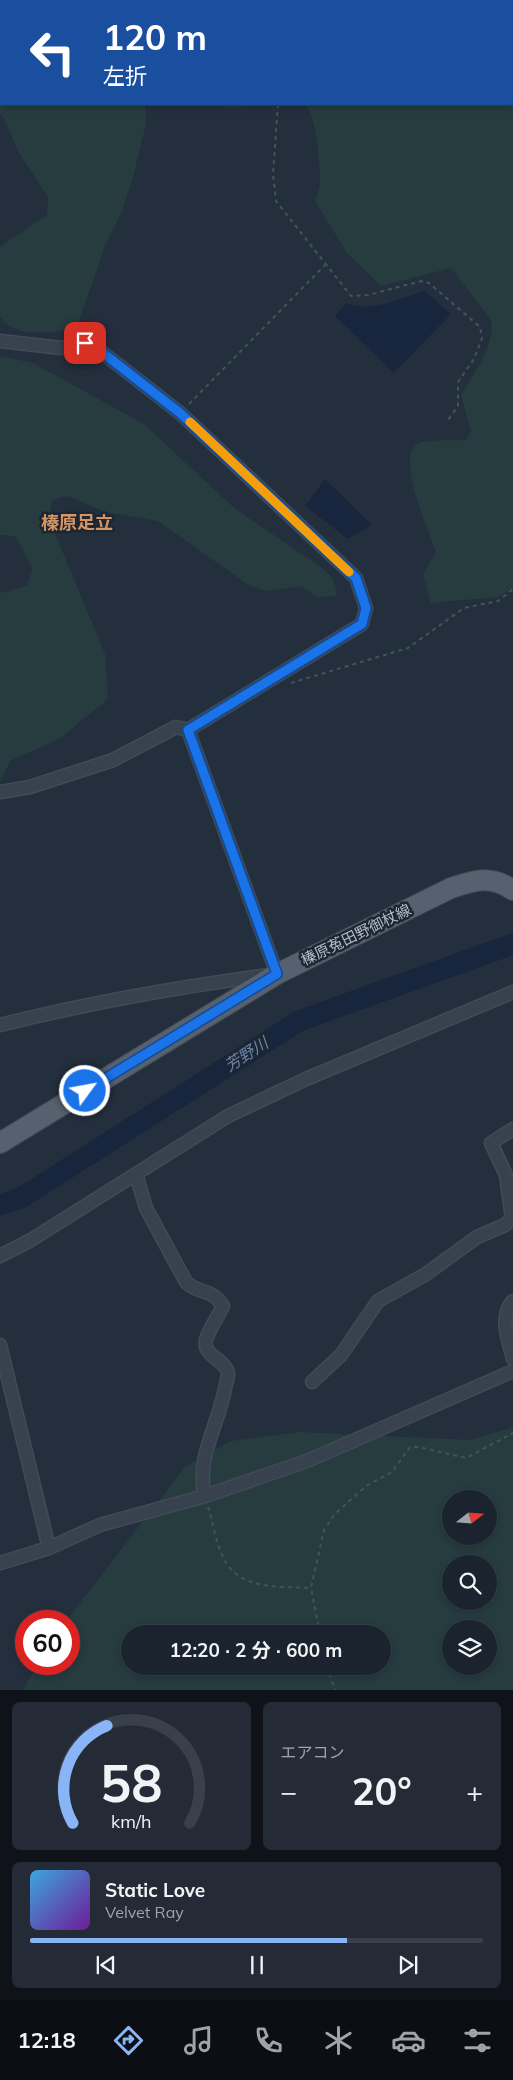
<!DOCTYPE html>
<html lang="ja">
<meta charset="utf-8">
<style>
:root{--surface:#1b232e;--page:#242b36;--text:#f1f3f6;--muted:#a0a4aa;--line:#39404a;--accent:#8ab4f8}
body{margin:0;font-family:Mulish,"Noto Sans JP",sans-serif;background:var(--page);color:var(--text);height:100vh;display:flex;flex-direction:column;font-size:19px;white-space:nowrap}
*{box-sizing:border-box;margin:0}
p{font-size:16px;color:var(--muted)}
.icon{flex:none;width:28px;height:28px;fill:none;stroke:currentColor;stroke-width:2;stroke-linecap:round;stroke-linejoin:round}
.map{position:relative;height:1690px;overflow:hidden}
.side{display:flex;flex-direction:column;gap:12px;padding:12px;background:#0f1319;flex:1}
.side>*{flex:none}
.banner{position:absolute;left:0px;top:0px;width:514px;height:105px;box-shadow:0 2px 8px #0003,0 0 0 1px var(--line);background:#1a4fa0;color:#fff;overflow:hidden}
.needle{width:32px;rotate:73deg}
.tools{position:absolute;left:442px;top:1490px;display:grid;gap:10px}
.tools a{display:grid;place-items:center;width:55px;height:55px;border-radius:50%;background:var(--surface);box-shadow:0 2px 8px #0003,0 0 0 1px var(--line);font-size:25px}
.speed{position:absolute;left:15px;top:1610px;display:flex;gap:10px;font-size:25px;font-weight:700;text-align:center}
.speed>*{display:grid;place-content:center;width:65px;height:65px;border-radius:50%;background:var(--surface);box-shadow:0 2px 8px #0003,0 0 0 1px var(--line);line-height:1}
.speed .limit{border:8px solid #d22;background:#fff;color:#111}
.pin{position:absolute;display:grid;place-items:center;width:42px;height:42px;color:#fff;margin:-21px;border-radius:10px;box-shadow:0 2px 8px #0006}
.me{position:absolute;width:55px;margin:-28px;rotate:58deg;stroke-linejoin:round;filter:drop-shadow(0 0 4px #0008)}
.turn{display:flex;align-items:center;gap:18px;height:105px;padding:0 20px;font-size:22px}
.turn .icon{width:65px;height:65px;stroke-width:2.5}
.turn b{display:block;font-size:35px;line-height:42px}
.big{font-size:38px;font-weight:700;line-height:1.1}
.side .widget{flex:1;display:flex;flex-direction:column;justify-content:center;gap:8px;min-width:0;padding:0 18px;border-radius:8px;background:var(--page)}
.side .dial{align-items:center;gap:0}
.dial svg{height:130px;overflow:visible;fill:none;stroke:var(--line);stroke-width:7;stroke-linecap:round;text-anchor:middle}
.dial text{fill:var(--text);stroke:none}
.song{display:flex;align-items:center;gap:15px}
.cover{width:60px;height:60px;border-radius:8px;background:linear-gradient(135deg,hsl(200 70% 55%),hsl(280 70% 35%))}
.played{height:5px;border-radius:2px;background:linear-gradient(90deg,var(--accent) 70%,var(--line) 70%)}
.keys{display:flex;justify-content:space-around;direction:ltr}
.heat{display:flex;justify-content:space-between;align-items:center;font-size:28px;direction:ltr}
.side .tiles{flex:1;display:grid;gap:12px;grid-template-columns:1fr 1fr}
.widget:last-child{grid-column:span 2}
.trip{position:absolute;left:121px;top:1625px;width:270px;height:50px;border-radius:25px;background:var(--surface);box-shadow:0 2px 8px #0003,0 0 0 1px var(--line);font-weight:700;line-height:50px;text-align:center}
.tabs{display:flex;height:80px;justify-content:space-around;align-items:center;background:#0b0e12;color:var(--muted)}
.tabs .icon{width:35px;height:35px}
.tabs .selected{color:var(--accent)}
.tabs b{font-size:22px;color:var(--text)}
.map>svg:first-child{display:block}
.green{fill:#263c3f;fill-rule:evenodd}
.water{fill:#17263c}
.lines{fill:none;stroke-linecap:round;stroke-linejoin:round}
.river{stroke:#17263c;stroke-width:21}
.street-casing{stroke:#414a57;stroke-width:15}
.primary-casing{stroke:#414a57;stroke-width:22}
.path{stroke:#3f5557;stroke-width:2;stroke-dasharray:4 4;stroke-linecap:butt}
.street{stroke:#38414e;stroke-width:12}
.primary{stroke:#56606e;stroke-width:20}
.route-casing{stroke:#114b97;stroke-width:12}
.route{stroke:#1a73e8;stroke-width:9}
.slow{stroke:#f59e0b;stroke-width:9}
.labels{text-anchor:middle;stroke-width:5;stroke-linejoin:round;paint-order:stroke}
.street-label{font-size:15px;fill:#b4bcc9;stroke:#1d2633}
.water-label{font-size:16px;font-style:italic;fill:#6d86a8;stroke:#1d2633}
.quarter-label{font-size:18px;font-weight:bold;fill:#d59563;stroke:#1d2633}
</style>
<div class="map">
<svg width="513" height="1690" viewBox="0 0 513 1690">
<rect width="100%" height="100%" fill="#242f3e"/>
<!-- green -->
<path class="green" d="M 127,0 L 513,0 L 513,588 L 497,597 L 431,603 L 423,575 L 436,552 C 430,533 393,454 419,443 C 430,439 454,441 466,440 L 471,432 L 461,395 C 473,374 496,345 491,320 L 451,268 L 381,286 L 347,253 L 315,201 C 317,195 320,188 320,182 C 320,163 317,118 305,104 L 512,104 L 512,1 Z
M 0,24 L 1,104 L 145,104 L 146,124 L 133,177 L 121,213 L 105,246 L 76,330 C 50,331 18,340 0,317 L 0,247 L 47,215 L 48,197 L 18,151 L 4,118 L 0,114 Z
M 220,104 L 264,104 L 229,108 Z
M 0,356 L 33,363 L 144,424 L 233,507 L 322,568 L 334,580 L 337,596 L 317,597 L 301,586 L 268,591 L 250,586 L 158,521 L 105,512 L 68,496 L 52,500 L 49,519 L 105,654 L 108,699 L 59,739 L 10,761 L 0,782 L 0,593 L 27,586 L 33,568 L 15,536 L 0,535 Z
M 513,1427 L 513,1690 L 23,1690 L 38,1664 L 69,1664 L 69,1621 L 66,1621 L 185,1467 L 231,1441 L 300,1432 L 470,1440 ZM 451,1499 L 489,1499 L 489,1536 L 451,1536 ZM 451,1564 L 489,1564 L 489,1601 L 451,1601 ZM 451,1629 L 489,1629 L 489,1666 L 451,1666 ZM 130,1634 L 382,1634 L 382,1666 L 130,1666 Z"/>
<!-- water -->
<path class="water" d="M 425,291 L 451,314 L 394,373 L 335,316 L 346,303 C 370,314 400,298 425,291 Z
M 325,479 L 372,525 L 348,539 L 305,506 Z"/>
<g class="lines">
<!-- river -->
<path class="river" d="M 0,1205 L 21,1198 L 299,1021 L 513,944"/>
<!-- street casing -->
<g class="street-casing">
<path id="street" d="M 0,341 L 61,348 L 85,343 L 103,353 L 180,413 L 356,578 L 366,608 L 362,624 L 188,730 L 176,727 L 113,760 L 30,787 L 0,792
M 0,1025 C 92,1002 183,986 277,974 L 188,730
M 136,1174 L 146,1208 L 186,1282 C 201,1296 209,1286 223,1306 C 218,1317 209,1329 206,1340 C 202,1356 225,1359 228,1373 C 228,1378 226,1384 225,1388 C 219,1424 195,1459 205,1496
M 0,1256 L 31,1240 L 228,1116 L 306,1079 L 513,992
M 513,1301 C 498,1317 509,1341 513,1359
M 0,1345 L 49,1548
M 312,1382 L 341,1355 L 378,1301 L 426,1274 L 477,1237 L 505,1225 L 512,1218 L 506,1175 L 491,1143 L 513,1129
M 0,1563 L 49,1548 L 100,1525 L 205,1496 L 307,1461 L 513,1371"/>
</g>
<!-- primary casing -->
<g class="primary-casing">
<path id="primary" d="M 0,1143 L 277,974 L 451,888 C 476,880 490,875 513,890"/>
</g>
<!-- path -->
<path class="path" d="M 129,1 L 132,0
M 0,31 L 1,31
M 278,104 L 273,174 L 276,201 L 351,296 L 368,295 L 422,281 L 429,283 L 480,327 L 482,338 L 474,359 L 458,382 L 458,406 L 448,420
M 189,404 L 325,265
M 291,683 L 408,648 L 464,608 L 498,601 L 513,589
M 208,1507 C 213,1523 216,1544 224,1559 C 240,1591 281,1586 311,1588
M 320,1634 L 311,1588 L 324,1530 L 335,1514 L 366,1486 L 392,1472 L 410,1447 L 419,1447 L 466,1458 L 513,1433
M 327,1666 L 335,1690"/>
<!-- street -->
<use href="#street" class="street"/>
<!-- primary -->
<use href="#primary" class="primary"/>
</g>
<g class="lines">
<!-- route casing -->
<g class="route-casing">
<path id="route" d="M 85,1091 L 277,974 L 188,730 L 362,624 L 366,608 L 356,578 L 180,413 L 103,353 L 85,343"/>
</g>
<!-- route -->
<use href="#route" class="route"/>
<!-- slow -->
<path class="slow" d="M 190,422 L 349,572"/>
</g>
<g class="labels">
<!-- street labels -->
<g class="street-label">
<text transform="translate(356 935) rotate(-26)" y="5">榛原菟田野御杖線</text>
</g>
<!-- water labels -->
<g class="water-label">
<text transform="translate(246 1054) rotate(-33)" y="6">芳野川</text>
</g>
<!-- quarter labels -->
<g class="quarter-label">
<text x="77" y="529">榛原足立</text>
</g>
</g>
</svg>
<div class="tools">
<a><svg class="needle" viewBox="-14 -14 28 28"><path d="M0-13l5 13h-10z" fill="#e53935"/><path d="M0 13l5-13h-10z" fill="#a0a4aa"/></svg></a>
<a><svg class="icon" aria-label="search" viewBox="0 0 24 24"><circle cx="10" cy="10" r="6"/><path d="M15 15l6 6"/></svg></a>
<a><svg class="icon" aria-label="layers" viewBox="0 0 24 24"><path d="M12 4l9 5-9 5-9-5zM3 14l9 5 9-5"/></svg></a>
</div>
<div class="speed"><div class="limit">60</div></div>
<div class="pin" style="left:85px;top:343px;background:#d93025"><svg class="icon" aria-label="arrive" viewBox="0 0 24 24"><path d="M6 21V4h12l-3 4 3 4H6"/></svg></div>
<svg class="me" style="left:85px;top:1091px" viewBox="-20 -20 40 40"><circle r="17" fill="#1a73e8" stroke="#fff" stroke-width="3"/><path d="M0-11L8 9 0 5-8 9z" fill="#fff"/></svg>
<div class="trip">12:20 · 2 分 · 600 m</div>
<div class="banner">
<div class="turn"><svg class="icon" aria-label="left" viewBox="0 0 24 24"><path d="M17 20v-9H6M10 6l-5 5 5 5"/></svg><div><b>120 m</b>左折</div></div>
</div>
</div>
<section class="side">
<div class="tiles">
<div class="widget dial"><svg viewBox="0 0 100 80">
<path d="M14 69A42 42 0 1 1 86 69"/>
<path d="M14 69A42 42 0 0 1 35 9" stroke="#8ab4f8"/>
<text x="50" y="56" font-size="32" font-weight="700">58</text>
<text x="50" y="72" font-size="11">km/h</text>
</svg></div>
<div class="widget"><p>エアコン</p>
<div class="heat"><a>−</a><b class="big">20°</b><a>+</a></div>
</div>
<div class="widget">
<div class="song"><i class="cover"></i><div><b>Static Love</b><p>Velvet Ray</p></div></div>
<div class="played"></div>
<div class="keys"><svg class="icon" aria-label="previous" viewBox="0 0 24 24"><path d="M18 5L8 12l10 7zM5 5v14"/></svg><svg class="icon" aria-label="pause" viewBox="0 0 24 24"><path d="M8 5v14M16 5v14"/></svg><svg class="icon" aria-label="next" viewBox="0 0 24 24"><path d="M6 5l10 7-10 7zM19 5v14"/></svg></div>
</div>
</div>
</section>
<nav class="tabs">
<b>12:18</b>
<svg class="icon selected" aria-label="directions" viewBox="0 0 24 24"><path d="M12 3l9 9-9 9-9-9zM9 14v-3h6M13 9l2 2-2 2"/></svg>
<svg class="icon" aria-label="music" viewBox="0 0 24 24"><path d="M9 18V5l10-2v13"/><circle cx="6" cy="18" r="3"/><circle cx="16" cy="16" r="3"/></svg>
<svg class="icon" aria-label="phone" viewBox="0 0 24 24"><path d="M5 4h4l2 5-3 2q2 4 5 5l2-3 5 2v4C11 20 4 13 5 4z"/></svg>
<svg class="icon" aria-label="climate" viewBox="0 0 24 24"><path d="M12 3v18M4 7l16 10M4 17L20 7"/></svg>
<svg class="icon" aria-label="car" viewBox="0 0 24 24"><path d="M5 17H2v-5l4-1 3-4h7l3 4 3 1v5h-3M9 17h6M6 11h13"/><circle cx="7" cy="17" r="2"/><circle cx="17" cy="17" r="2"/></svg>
<svg class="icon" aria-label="filters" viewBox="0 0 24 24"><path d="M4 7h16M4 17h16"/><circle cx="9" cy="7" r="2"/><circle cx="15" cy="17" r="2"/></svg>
</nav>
